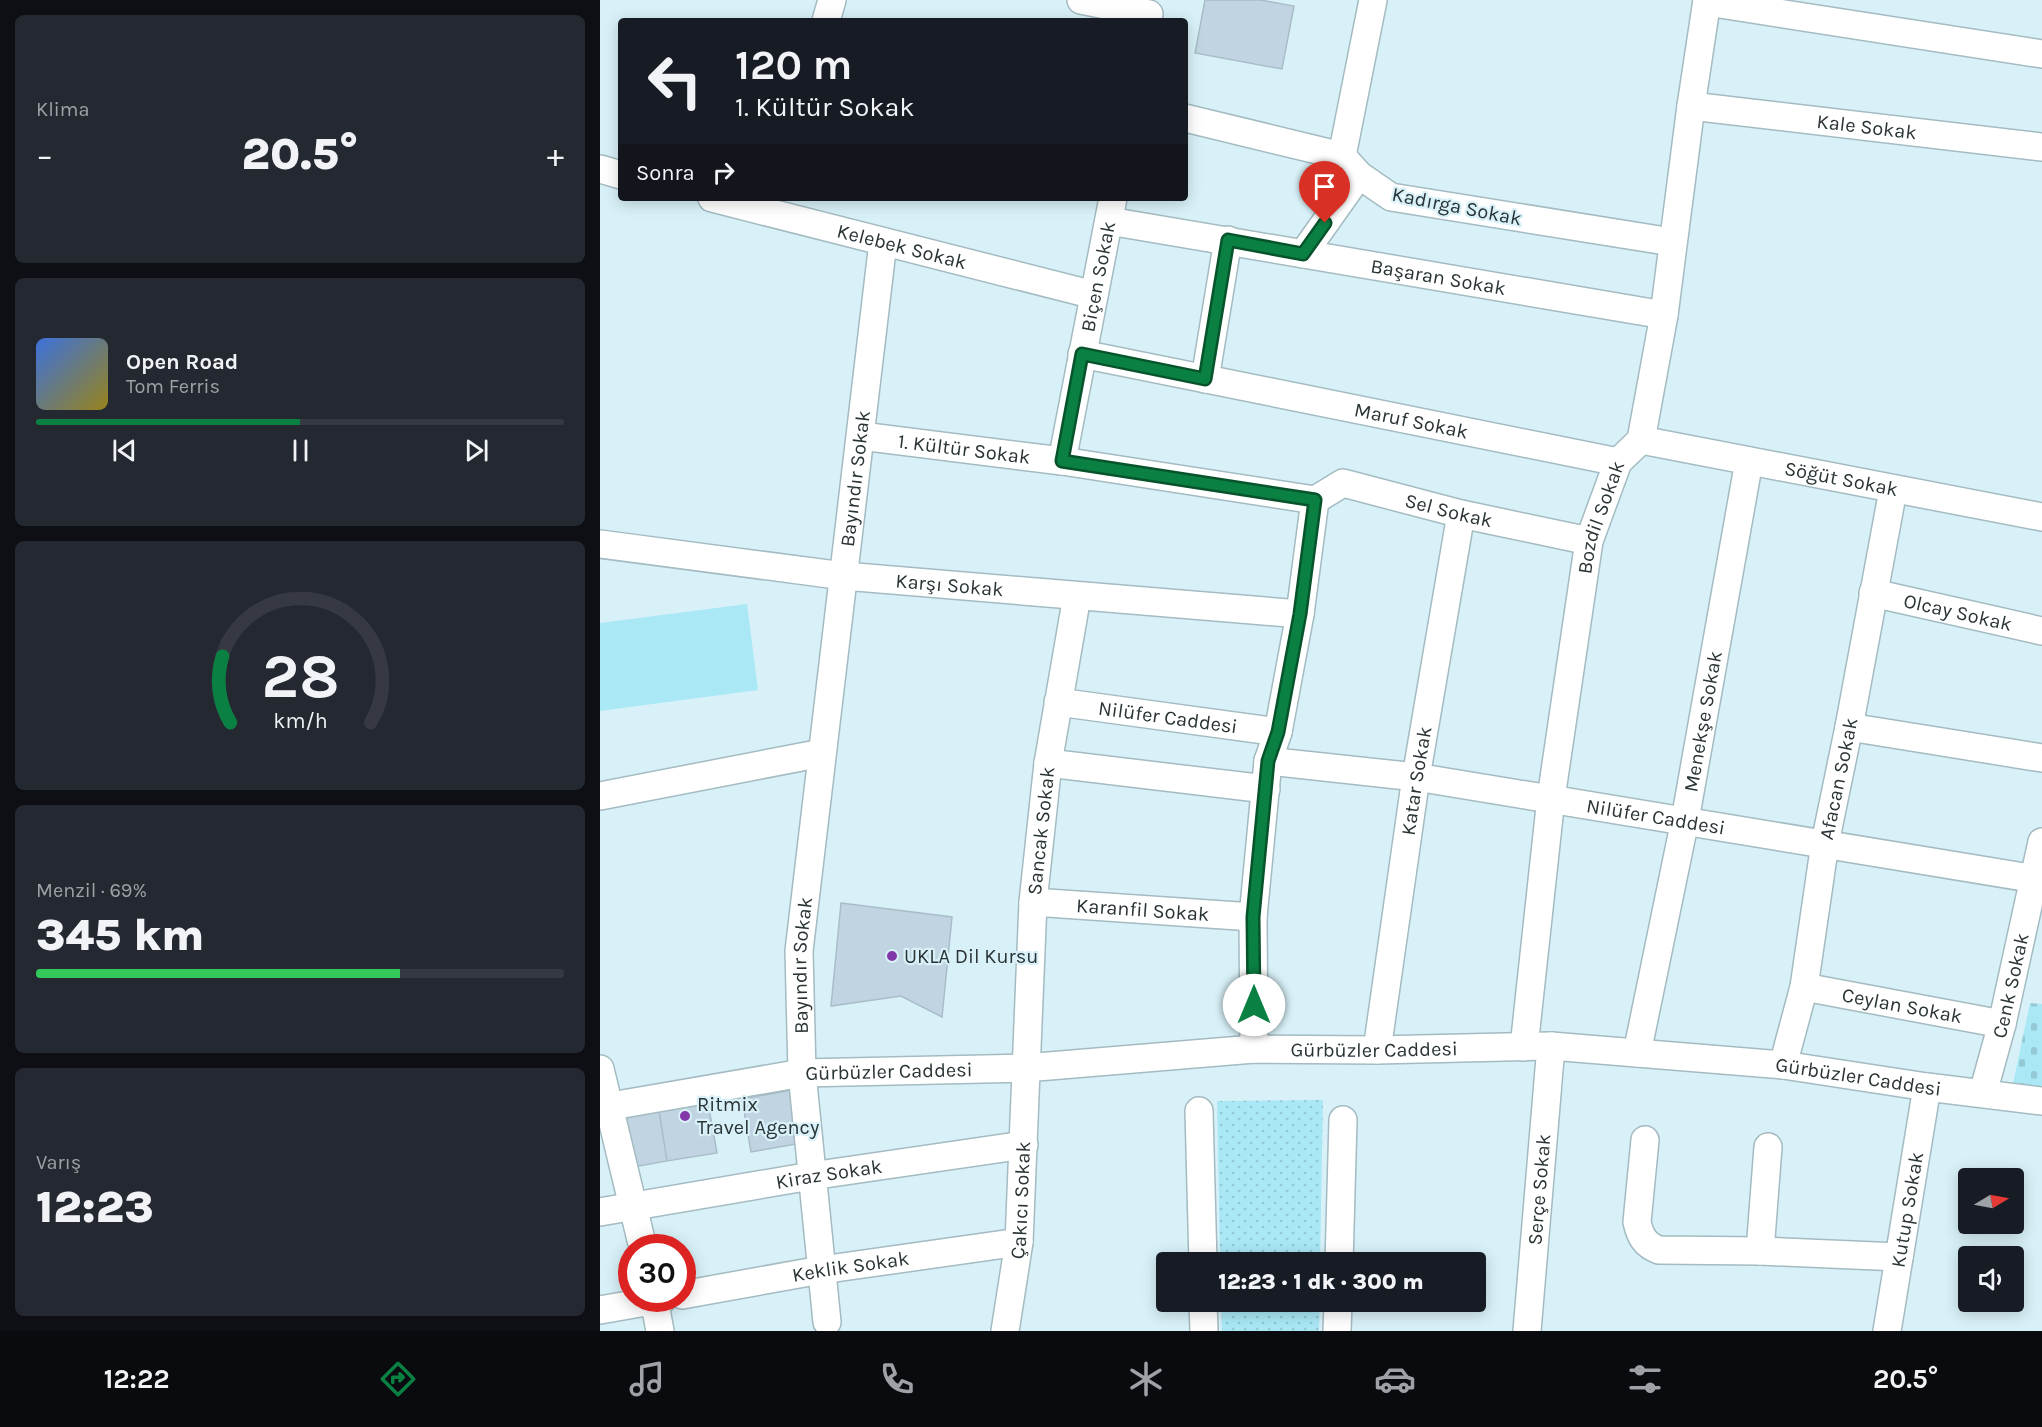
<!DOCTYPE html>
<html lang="tr">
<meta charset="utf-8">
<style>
:root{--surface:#171b24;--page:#242831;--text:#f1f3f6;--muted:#9ea1a6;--line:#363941;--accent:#0b8043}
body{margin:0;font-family:Karla,sans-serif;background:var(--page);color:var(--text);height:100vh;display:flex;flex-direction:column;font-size:22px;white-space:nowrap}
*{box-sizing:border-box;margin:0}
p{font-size:20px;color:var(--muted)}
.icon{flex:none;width:33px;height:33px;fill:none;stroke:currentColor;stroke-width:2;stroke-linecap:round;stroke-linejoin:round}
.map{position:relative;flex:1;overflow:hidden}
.sheet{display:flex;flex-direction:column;gap:15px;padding:15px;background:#0d0f14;width:600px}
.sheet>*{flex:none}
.hud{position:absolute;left:18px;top:18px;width:570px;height:183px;border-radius:6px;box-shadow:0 3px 15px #0003;background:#171b24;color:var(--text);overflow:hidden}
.needle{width:39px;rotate:80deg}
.tools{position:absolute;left:1358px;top:1168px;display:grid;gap:12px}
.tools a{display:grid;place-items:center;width:66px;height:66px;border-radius:6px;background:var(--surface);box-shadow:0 3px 15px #0003;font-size:30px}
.speed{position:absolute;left:18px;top:1234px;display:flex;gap:12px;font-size:30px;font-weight:700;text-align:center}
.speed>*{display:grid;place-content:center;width:78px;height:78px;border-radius:50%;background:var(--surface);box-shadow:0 3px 15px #0003;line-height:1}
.speed .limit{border:9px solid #d22;background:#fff;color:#111}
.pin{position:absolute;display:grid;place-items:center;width:51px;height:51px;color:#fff;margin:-62px -26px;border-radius:50% 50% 50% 0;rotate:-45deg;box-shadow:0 0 6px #0007}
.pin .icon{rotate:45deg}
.me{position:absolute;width:66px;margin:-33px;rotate:0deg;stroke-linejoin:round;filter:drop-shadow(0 0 4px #0008)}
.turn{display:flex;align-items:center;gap:21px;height:126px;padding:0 18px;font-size:27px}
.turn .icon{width:78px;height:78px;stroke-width:2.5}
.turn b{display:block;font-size:42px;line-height:51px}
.then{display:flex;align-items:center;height:57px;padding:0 18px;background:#0003;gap:12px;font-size:22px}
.big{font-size:45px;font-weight:800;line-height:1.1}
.sheet .card{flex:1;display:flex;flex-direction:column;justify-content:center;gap:9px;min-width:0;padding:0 21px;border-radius:9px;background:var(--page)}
.sheet .dial{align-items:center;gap:0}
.dial svg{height:156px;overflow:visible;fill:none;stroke:var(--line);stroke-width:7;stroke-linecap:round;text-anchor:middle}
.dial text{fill:var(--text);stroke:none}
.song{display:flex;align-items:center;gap:18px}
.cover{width:72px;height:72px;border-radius:9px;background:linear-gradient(135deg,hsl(220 70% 55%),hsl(50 70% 35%))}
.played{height:6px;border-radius:3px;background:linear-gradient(90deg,var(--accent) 50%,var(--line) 50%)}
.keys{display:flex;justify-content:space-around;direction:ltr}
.heat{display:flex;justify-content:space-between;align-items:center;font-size:33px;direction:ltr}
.charge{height:9px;border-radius:4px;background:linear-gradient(90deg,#34c759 69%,var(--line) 0)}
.trip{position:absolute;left:556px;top:1252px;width:330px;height:60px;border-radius:6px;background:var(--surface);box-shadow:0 3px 15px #0003;font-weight:800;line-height:60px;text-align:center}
.tab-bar{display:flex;height:96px;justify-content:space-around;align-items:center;background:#090b0e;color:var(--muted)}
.tab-bar .icon{width:42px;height:42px}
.tab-bar .active{color:var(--accent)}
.tab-bar b{font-size:27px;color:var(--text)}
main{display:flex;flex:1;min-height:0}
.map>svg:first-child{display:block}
.cemetery{fill:url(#cemetery-stones)}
.park{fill:url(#park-dots)}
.pitch{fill:#abe8f6}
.building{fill:#c0d5e1;stroke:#a9bdc9;stroke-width:1.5}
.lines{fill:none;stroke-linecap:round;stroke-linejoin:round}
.minor-casing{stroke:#a3bbc1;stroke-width:30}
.minor{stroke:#fff;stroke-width:27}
.route-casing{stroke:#07532c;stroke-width:15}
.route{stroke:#0b8043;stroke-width:10}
.poi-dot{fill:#8338aa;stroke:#d8f1f8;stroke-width:2}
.labels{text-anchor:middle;stroke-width:4.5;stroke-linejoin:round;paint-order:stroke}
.street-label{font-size:20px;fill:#2a3436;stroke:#d8f1f8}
.poi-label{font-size:20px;fill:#2a3436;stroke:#d8f1f8;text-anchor:start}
</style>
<main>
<section class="sheet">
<div class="card"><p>Klima</p>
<div class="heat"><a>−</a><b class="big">20.5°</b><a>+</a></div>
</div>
<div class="card">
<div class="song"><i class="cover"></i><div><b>Open Road</b><p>Tom Ferris</p></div></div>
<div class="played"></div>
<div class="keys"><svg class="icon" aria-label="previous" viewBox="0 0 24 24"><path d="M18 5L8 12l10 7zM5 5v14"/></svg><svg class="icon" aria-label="pause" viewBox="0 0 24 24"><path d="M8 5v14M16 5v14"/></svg><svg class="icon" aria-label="next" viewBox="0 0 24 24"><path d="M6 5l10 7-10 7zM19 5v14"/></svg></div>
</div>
<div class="card dial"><svg viewBox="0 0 100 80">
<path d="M14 69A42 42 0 1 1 86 69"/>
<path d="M14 69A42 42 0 0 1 10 35" stroke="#0b8043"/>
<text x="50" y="56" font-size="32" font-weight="700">28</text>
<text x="50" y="72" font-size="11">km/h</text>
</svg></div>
<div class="card"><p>Menzil · 69%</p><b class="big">345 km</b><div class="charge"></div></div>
<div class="card"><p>Varış</p><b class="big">12:23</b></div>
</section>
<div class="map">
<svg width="1442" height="1331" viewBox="0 0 1442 1331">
<defs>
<pattern id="cemetery-stones" width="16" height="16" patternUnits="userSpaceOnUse" patternTransform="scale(1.5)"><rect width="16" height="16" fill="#abe8f6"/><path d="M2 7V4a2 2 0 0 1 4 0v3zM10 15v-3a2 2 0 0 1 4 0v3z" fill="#93c8d4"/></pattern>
<pattern id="park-dots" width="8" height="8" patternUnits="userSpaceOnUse" patternTransform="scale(1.5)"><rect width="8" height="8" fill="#abe8f6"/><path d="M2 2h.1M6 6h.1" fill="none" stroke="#93c8d4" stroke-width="1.8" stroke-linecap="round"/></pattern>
</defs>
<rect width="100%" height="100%" fill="#d8f1f8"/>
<!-- cemetery -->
<path class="cemetery" d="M 1430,1003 L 1442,1004 L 1442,1097 L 1411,1093 Z"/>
<!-- park -->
<path class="park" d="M 723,1100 L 720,1263 L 620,1263 L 617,1101 Z
M 621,1302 L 720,1302 L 719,1331 L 622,1331 Z"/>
<!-- pitch -->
<path class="pitch" d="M 147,604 L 158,690 L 0,711 L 0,623 Z"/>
<!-- building -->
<path class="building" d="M 605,0 L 660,0 L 694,6 L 682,69 L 595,53 Z
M 241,903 L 352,917 L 342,1017 L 301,996 L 231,1006 Z
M 192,1090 L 202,1143 L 151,1152 L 142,1099 Z
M 108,1103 L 117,1153 L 67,1161 L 59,1111 Z
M 59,1111 L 67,1161 L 28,1168 L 20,1118 Z"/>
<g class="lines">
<!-- minor casing -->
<g class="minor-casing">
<g id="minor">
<path d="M 481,0 L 549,14"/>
<path d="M 1107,2 L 1442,54"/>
<path d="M 226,21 L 232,0"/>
<path id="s1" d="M 1091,106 L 1442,147"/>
<path d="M 585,118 L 742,156 L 759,175 L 791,197 L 1072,242"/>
<path d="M 742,156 L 773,0"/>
<path d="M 0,169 L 21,175"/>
<path id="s2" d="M 112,198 L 494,295"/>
<path id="s3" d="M 509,221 L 1064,315"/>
<path d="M 703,254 L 759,175"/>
<path id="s4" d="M 482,354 L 1018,462"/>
<path d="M 605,379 L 628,240"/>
<path id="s5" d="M 261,436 L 462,461 L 715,500"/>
<path id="s6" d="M 1041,440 L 1442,517"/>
<path id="s7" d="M 462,461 L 513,198"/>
<path id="s8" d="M 715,500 L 743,483 L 861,514 L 989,541"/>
<path id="s9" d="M 0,544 L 244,576 L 700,614"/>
<path id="s10" d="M 1273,593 L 1442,631"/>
<path id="s11" d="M 458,702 L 678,732"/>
<path d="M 1249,727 L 1442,758"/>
<path id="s12" d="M 668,761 L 816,777 L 1442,880"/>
<path d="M 448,763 L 666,789"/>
<path d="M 0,796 L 222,753"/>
<path id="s13" d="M 433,902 L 653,917"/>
<path id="s14" d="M 1204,987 L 1402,1024"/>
<path id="s15" d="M 924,1047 L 951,798 L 989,541 L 1018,462 L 1041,440 L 1064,315 L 1091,106 L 1107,0"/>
<path d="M 654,1049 L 653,917 L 668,761 L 678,732 L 700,614 L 715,500"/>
<path id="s16" d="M 777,1050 L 816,777 L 861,514"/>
<path id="s17" d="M 1037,1053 L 1085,820 L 1149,461"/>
<path id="s18" d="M 1183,1065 L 1204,987 L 1225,843 L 1249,727 L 1293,490"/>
<path d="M 0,1069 L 43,1248"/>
<path id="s19" d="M 1383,1093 L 1402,1024 L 1442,842"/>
<path id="s20" d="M 0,1108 L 202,1073 L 425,1068 L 654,1049 L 777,1050 L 951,1046 L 1183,1065 L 1327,1087 L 1442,1101"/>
<path d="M 599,1111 L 603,1263"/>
<path d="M 1045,1140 L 1037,1222 C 1040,1236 1045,1245 1059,1250 L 1160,1251 L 1299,1257"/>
<path id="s21" d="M 0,1212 L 211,1176 L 424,1145"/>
<path d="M 1160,1251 L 1168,1147"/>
<path d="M 739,1263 L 743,1120"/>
<path id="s22" d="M 82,1295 L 221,1270 L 419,1242"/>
<path d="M 54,1299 L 60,1331"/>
<path d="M 603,1302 L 604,1331"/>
<path d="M 0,1310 L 63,1299"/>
<path id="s23" d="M 227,1322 L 202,1073 L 199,951 L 283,242"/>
<path id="s24" d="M 405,1331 L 419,1242 L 433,902 L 448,763 L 477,596"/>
<path d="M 737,1331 L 738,1302"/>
<path id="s25" d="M 927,1331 L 951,1046"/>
<path id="s26" d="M 1287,1331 L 1327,1087"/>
</g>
</g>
<!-- minor -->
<use href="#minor" class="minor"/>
</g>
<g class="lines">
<!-- route casing -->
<g class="route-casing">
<path id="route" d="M 654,1005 L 653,917 L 668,761 L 678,732 L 700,614 L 715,500 L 462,461 L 482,354 L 605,379 L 628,240 L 703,254 L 725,223"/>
</g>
<!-- route -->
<use href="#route" class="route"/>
</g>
<!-- markers -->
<g class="poi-dot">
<circle cx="292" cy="956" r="6"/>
<circle cx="85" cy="1116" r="6"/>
</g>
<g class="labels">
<!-- street labels -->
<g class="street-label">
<text dy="7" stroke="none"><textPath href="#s1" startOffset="177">Kale Sokak</textPath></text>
<text transform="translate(857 206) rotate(11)" y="7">Kadırga Sokak</text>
<text dy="7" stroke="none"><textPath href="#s2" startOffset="196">Kelebek Sokak</textPath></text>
<text dy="7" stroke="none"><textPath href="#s7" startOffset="188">Biçen Sokak</textPath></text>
<text dy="7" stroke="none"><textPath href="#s3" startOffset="334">Başaran Sokak</textPath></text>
<text dy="7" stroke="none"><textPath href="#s4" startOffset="336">Maruf Sokak</textPath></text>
<text dy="7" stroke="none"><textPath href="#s5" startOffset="104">1. Kültür Sokak</textPath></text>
<text dy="7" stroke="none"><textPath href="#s23" startOffset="848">Bayındır Sokak</textPath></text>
<text dy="7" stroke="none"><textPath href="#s6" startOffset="204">Söğüt Sokak</textPath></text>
<text dy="7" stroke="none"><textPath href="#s8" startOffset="142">Sel Sokak</textPath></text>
<text dy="7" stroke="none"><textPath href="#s15" startOffset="536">Bozdil Sokak</textPath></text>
<text dy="7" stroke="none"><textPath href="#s9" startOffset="352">Karşı Sokak</textPath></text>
<text dy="7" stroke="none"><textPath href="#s10" startOffset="87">Olcay Sokak</textPath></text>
<text dy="7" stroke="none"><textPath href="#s11" startOffset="111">Nilüfer Caddesi</textPath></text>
<text dy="7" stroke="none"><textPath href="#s17" startOffset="338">Menekşe Sokak</textPath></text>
<text dy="7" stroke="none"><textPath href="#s18" startOffset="292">Afacan Sokak</textPath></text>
<text dy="7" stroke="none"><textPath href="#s16" startOffset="272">Katar Sokak</textPath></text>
<text dy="7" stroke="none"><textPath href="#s12" startOffset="392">Nilüfer Caddesi</textPath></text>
<text dy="7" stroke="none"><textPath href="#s24" startOffset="502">Sancak Sokak</textPath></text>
<text dy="7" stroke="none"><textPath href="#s13" startOffset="110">Karanfil Sokak</textPath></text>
<text dy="7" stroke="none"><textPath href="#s23" startOffset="358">Bayındır Sokak</textPath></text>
<text dy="7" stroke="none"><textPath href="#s19" startOffset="111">Cenk Sokak</textPath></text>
<text dy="7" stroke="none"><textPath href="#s14" startOffset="100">Ceylan Sokak</textPath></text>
<text dy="7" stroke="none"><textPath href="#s20" startOffset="778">Gürbüzler Caddesi</textPath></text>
<text dy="7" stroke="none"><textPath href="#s20" startOffset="292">Gürbüzler Caddesi</textPath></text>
<text dy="7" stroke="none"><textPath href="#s20" startOffset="1264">Gürbüzler Caddesi</textPath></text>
<text dy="7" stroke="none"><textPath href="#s21" startOffset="232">Kiraz Sokak</textPath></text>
<text dy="7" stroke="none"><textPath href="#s25" startOffset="142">Serçe Sokak</textPath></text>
<text dy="7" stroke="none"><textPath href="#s24" startOffset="132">Çakıcı Sokak</textPath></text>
<text dy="7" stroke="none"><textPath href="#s26" startOffset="123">Kutup Sokak</textPath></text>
<text dy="7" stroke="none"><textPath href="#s22" startOffset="171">Keklik Sokak</textPath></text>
</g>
<!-- poi labels -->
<g class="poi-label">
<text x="304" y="963">UKLA Dil Kursu</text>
<text x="97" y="1111">Ritmix<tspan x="97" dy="23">Travel Agency</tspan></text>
</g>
</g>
</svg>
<div class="tools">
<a><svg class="needle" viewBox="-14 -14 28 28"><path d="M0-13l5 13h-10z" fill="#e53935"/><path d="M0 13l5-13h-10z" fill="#9ea1a6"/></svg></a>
<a><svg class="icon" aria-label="sound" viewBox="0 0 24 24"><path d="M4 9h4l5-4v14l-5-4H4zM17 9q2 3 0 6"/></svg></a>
</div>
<div class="speed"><div class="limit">30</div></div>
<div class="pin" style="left:725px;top:223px;background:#d93025"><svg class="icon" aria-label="arrive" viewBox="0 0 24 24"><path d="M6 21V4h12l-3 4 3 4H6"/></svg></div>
<svg class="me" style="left:654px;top:1005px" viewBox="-20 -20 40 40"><circle r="19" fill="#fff"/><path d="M0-13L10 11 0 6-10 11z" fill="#0b8043"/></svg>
<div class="trip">12:23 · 1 dk · 300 m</div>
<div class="hud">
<div class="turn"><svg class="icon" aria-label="left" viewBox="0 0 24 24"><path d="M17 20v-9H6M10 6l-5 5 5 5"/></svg><div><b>120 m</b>1. Kültür Sokak</div></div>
<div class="then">Sonra<svg class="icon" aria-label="right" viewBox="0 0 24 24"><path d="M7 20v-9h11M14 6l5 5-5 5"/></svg></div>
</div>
</div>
</main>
<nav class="tab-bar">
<b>12:22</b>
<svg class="icon active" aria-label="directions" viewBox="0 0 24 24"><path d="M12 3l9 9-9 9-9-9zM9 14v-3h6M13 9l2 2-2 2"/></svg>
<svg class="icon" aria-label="music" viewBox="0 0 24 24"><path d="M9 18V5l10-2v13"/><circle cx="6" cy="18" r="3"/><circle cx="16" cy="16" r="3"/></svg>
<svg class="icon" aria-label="phone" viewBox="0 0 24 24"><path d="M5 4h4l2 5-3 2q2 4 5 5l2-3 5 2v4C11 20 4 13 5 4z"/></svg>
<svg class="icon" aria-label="climate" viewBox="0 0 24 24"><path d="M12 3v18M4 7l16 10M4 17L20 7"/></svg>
<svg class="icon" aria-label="car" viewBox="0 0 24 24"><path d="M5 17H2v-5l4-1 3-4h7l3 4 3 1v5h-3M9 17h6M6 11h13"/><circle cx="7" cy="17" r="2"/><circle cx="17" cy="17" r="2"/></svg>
<svg class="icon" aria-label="filters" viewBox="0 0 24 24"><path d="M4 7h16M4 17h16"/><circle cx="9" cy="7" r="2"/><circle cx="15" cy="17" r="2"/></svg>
<b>20.5°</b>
</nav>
